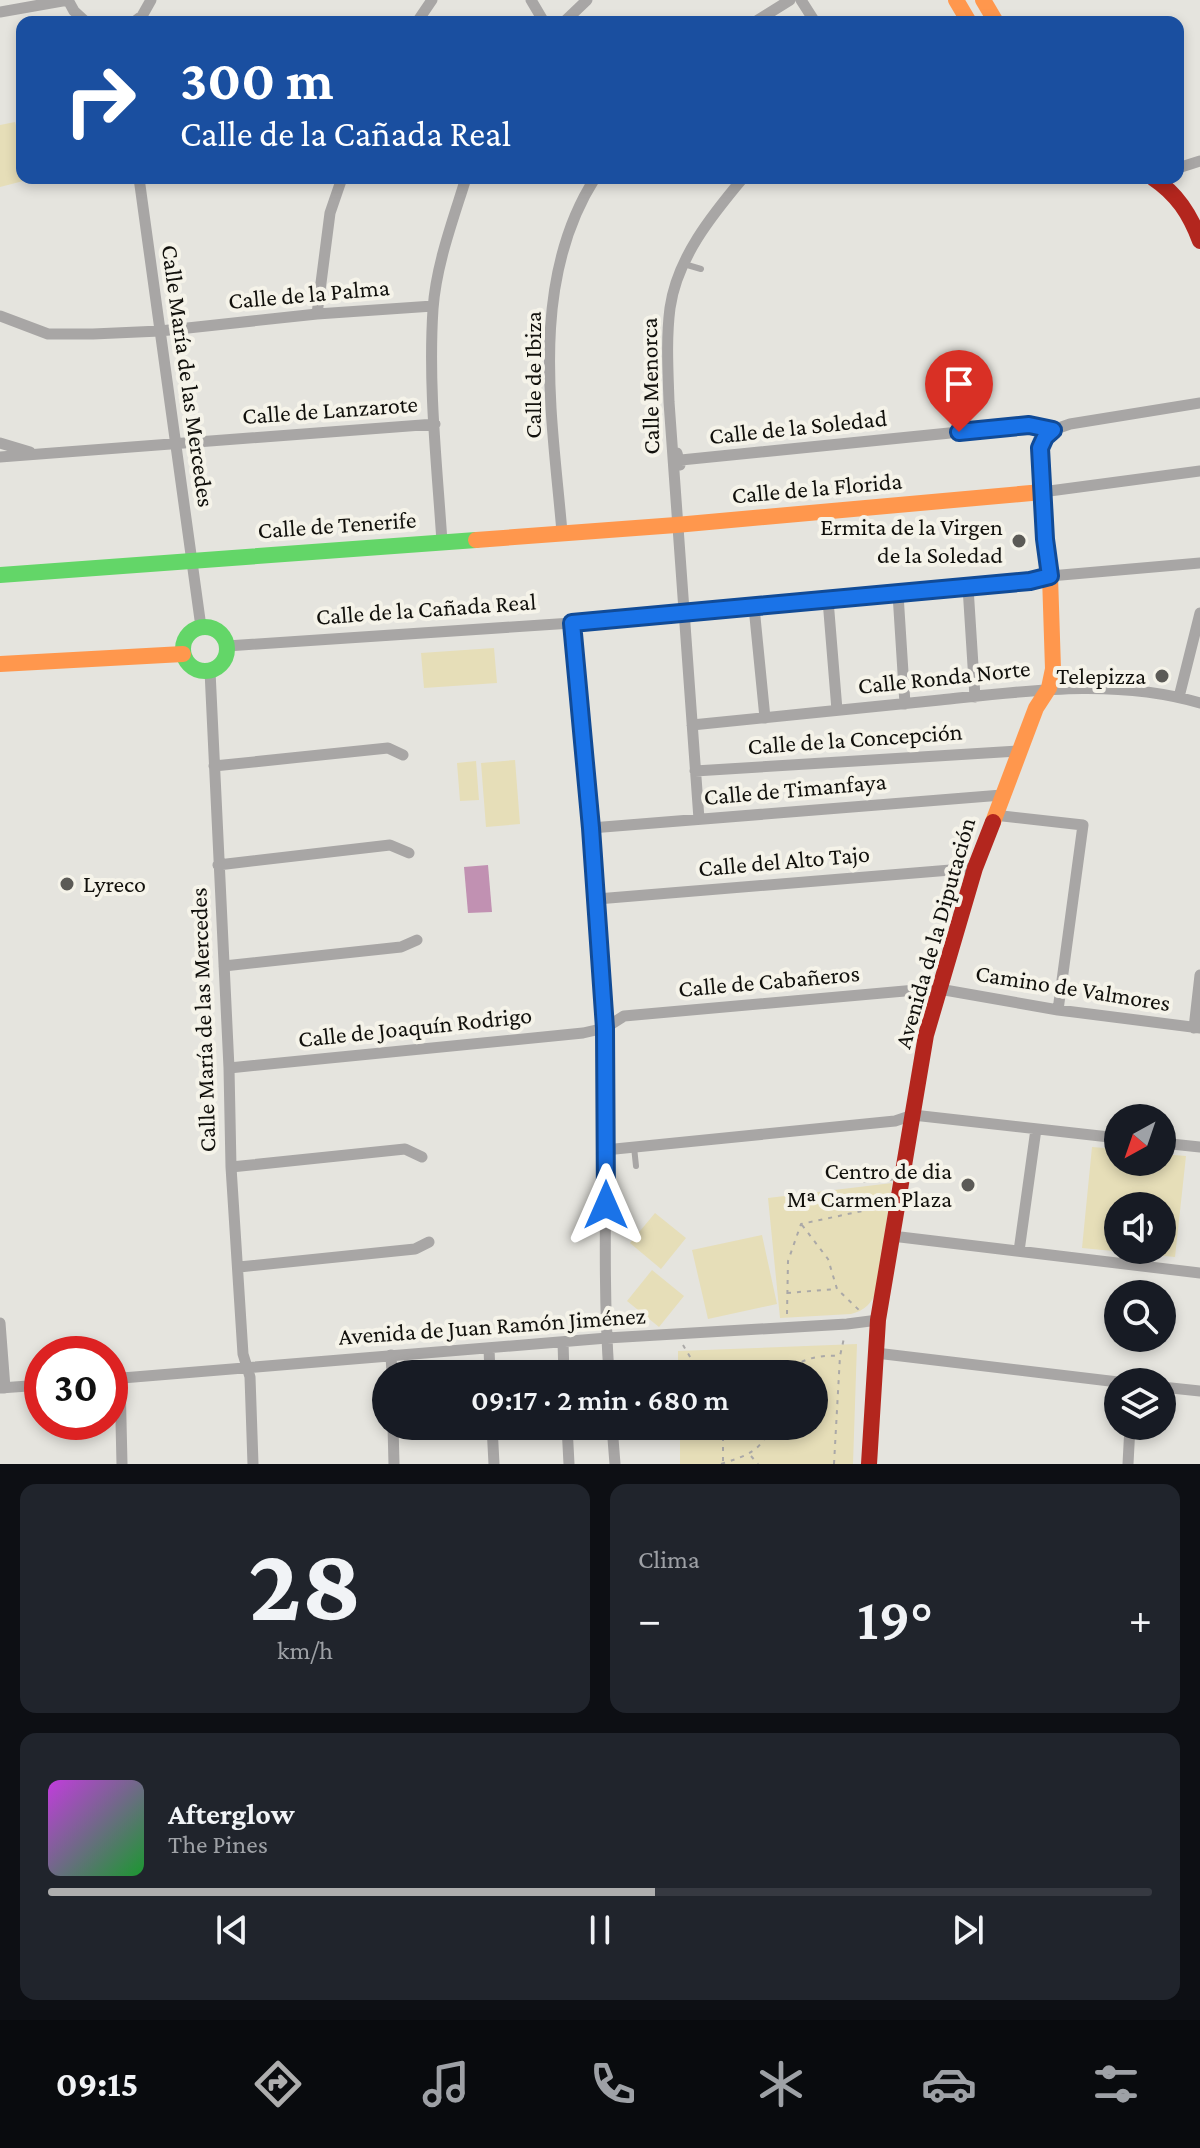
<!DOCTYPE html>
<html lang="es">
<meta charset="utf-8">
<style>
:root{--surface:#171b24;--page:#20242c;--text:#f1f3f6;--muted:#9ea1a6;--line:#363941;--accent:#aeaeae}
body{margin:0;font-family:"Crimson Pro",serif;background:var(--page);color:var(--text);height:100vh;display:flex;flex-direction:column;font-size:30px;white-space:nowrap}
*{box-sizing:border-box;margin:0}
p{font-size:26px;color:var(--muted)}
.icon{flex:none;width:44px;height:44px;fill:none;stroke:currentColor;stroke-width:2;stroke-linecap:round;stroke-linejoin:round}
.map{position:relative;height:1464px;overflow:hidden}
.panel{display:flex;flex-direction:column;gap:20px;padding:20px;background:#0d0f14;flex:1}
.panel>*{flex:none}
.hud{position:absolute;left:16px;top:16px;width:1168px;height:168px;border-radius:16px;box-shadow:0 4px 12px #0003;background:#1a4fa0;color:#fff;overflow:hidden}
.needle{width:52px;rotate:220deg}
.tools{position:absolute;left:1104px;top:1104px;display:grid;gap:16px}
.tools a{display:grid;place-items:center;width:72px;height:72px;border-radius:50%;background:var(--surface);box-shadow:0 4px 12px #0003;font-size:40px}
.speed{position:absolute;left:24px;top:1336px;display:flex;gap:16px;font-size:40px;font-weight:700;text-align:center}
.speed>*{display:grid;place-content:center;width:104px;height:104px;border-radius:50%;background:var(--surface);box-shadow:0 4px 12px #0003;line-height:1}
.speed .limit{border:12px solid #d22;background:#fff;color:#111}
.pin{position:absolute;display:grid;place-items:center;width:68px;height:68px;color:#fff;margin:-82px -34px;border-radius:50% 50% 50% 0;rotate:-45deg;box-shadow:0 0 8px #0007}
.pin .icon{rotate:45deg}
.me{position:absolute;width:88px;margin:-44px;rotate:0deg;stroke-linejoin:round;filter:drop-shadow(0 0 6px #0008)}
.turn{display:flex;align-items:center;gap:28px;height:168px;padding:0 32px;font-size:36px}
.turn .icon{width:104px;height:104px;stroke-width:2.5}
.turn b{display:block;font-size:56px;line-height:68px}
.big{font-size:60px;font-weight:600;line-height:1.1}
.panel .tile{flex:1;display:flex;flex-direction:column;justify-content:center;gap:12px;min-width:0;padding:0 28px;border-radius:16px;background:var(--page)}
.panel .dial{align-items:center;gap:0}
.dial b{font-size:104px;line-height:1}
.song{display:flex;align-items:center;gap:24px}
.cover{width:96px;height:96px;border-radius:12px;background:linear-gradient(135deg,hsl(290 70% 55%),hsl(130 70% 35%))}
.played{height:8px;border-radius:4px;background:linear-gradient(90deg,var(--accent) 55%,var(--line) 55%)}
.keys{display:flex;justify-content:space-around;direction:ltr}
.heat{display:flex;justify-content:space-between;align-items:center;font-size:44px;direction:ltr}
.panel .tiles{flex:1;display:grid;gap:20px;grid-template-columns:1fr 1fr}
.tile:last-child{grid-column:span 2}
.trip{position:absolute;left:372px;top:1360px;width:456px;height:80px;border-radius:40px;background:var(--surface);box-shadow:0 4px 12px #0003;font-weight:600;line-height:80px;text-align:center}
.tab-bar{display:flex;height:128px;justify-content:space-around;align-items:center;background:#090b0e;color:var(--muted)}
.tab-bar .icon{width:56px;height:56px}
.tab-bar .current{color:var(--accent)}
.tab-bar b{font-size:36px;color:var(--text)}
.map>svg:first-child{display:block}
.green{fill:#e6deb8;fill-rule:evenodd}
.water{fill:#c191b2}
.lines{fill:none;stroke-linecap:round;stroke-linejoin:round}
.path{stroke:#aaa8a7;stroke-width:2;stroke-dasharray:4 6;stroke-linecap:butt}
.lane{stroke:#a8a6a5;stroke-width:6}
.street{stroke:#a8a6a5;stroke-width:11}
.fast{stroke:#63d668;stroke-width:16}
.slow{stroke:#ff974d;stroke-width:16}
.jam{stroke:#b3261e;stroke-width:16}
.route-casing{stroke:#114b97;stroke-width:20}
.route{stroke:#1a73e8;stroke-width:14}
.poi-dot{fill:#5b5a56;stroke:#f5f3e9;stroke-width:3}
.labels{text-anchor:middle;stroke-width:8;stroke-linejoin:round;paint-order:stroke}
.street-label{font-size:24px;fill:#11100c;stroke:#f5f3e9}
.poi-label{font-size:24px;fill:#11100c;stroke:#f5f3e9;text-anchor:end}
</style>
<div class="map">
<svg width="1200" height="1464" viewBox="0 0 1200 1464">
<rect width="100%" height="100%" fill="#e5e4de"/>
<!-- green -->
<path class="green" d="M 15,122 L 22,147 L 22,178 L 31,179 L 0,187 L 0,125 Z
M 494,648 L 497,683 L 424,688 L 421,653 Z
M 515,760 L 520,824 L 486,827 L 481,763 Z
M 476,761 L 479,800 L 460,801 L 457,763 Z
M 1092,1147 L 1118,1149 L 1118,1162 L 1162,1162 L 1162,1154 L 1186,1156 L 1175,1257 L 1082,1248 ZM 1118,1206 L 1162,1206 L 1162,1250 L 1118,1250 Z
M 892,1183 L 877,1288 C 874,1302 864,1311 851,1314 L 780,1318 L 768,1198 Z
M 655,1213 L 686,1238 L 661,1269 L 630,1243 Z
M 762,1235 L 777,1304 L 708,1319 L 692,1250 Z
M 652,1270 L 684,1296 L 659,1327 L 627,1301 Z
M 857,1344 L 853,1464 L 680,1464 L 680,1426 L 814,1426 L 814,1374 L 678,1374 L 678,1351 Z"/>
<!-- water -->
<path class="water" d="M 488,865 L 492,912 L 468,913 L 464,867 Z"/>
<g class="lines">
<!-- path -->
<path class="path" d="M 802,1225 L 828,1259 L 837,1289 L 860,1311
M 787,1293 L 836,1289
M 787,1314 L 788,1261 L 801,1224 L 881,1207
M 683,1345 L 696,1367 L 737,1368 L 753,1374
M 786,1374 C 799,1358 820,1355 839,1356
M 751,1456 L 758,1464
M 723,1461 L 723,1426
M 721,1464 C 745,1456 762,1452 770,1426
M 834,1464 L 840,1356 L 844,1338"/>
<!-- lane -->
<path class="lane" d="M 684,264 L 701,269
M 634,1147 L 636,1166
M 861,1180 L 899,1177"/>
<!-- street -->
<path class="street" d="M 68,0 L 74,11 L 86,22
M 531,0 L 544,22
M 801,0 L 815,22
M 0,12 L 68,0
M 134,22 L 142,16 L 151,0
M 417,22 L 432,0
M 564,22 L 587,0
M 755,22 L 790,0
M 1178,168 L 1200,161
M 139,178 L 201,627
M 317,314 L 330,213 L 342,178
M 0,316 L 48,334 L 93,334 L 160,331 L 317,314 L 433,306
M 0,443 L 30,452
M 677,453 L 680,465 L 681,460 L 1029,425 L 1053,430 L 1070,424 L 1200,403
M 0,457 L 435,424
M 1042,492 L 1200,471
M 562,532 C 552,415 528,283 595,178
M 442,542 C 437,465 428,386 433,309 C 436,265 453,220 466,178
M 968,587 L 975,697
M 898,594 L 905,704
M 828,600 L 837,710
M 754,607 L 765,718
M 572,623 C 585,758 601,893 605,1028 C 609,1143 601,1259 609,1374
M 227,646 L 572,623 L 1026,582 L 1050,576 L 1200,563
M 210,671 L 229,1068 L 231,1167 L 243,1354 L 250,1377 L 253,1464
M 1179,697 L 1200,613
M 692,725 C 775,717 857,708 940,700 C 1026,691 1115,678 1200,703
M 214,766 L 388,748 L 403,755
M 695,771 L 1018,751
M 994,815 L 1083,825 L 1058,1010
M 699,819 L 669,402 C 668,371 666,339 670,308 C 677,258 712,215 743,178
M 591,828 L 1002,795
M 218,865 L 390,845 L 409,853
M 597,899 L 975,868
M 224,966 L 401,947 L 417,940
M 1194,1028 L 1200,975
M 229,1068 L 583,1033 L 605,1028 L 624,1016 L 916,990 L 939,989 L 1058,1010 L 1200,1028
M 1162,1143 L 1200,1147
M 605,1150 L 895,1121 L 913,1115 L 1118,1138
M 231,1167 L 405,1149 L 422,1157
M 892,1236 L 1200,1273
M 1019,1251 L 1036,1129
M 239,1267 L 415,1249 L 429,1242
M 0,1323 L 5,1388
M 563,1342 L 564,1374
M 489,1348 L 490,1374
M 876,1353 L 1118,1382
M 391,1355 L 392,1374
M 120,1378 L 122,1464
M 110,1379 L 607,1338 L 847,1324 L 878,1320
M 1162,1387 L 1200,1391
M 0,1388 L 42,1385
M 393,1426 L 394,1464
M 492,1426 L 494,1464
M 567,1426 L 569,1464
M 612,1426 L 615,1464
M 1128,1464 L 1130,1426"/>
<!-- fast -->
<path class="fast" d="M 0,575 L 476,540
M183 649a22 22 0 1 1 44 0a22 22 0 1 1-44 0Z"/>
<!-- slow -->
<path class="slow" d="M 956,0 L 969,22
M 983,0 L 996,22
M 476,540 L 676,525 L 1042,492
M 0,664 L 183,654
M 993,822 L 1036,708 L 1049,688 L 1053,669 L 1050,576 L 1045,539 L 1040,448 L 1045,437 L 1053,430"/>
<!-- jam -->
<path class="jam" d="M 1153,178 C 1177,194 1190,214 1200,241
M 869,1464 L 878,1320 L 926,1035 L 975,868 L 993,822"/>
</g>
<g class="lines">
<!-- route casing -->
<g class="route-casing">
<path id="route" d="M 606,1205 L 605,1028 L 591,828 L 572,623 L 1030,581 L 1050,576 L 1045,539 L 1040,448 L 1045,437 L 1053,430 L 1029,425 L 959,432"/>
</g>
<!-- route -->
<use href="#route" class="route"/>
</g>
<!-- markers -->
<g class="poi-dot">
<circle cx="1019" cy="541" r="8"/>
<circle cx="1162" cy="676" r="8"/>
<circle cx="67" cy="884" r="8"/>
<circle cx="968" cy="1185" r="8"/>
</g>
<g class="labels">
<!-- street labels -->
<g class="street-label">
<text transform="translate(309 294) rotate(-5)" y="8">Calle de la Palma</text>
<text transform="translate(533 375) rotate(-90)" y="8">Calle de Ibiza</text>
<text transform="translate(188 376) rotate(82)" y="8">Calle María de las Mercedes</text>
<text transform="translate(650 386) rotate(-91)" y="8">Calle Menorca</text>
<text transform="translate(330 410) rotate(-4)" y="8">Calle de Lanzarote</text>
<text transform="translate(798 427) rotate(-6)" y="8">Calle de la Soledad</text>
<text transform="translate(817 488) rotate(-5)" y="8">Calle de la Florida</text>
<text transform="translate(337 525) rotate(-4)" y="8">Calle de Tenerife</text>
<text transform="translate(426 609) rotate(-4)" y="8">Calle de la Cañada Real</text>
<text transform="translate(944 677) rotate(-6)" y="8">Calle Ronda Norte</text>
<text transform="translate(855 739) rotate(-4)" y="8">Calle de la Concepción</text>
<text transform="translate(795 789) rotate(-5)" y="8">Calle de Timanfaya</text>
<text transform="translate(784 861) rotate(-5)" y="8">Calle del Alto Tajo</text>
<text transform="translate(935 933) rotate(-74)" y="8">Avenida de la Diputación</text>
<text transform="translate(769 981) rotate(-5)" y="8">Calle de Cabañeros</text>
<text transform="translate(1073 988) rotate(9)" y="8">Camino de Valmores</text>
<text transform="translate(203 1020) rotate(-92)" y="8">Calle María de las Mercedes</text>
<text transform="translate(415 1027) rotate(-6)" y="8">Calle de Joaquín Rodrigo</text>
<text transform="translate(492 1326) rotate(-4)" y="8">Avenida de Juan Ramón Jiménez</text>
</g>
<!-- poi labels -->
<g class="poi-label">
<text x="1003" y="535">Ermita de la Virgen<tspan x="1003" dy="28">de la Soledad</tspan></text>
<text x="1146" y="684">Telepizza</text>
<text x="83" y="892" text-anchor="start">Lyreco</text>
<text x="952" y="1179">Centro de dia<tspan x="952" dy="28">Mª Carmen Plaza</tspan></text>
</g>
</g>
</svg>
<div class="tools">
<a><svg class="needle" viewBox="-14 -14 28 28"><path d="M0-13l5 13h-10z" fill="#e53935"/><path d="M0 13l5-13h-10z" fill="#9ea1a6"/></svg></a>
<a><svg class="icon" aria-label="sound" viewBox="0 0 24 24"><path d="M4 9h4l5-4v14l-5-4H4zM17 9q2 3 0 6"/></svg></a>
<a><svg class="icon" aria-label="search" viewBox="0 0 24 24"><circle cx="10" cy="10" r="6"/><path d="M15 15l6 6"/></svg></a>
<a><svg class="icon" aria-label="layers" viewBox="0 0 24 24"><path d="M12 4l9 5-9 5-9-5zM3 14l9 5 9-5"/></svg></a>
</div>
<div class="speed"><div class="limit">30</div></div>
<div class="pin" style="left:959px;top:432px;background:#d93025"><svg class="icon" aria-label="arrive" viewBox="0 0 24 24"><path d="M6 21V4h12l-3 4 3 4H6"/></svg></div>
<svg class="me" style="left:606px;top:1205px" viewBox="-20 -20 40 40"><path d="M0-17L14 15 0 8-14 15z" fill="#1a73e8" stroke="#fff" stroke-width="4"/></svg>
<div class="trip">09:17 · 2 min · 680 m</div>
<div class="hud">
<div class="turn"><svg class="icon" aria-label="right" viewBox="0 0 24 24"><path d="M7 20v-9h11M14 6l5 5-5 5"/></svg><div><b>300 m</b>Calle de la Cañada Real</div></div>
</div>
</div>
<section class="panel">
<div class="tiles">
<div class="tile dial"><b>28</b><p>km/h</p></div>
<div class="tile"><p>Clima</p>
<div class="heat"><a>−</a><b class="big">19°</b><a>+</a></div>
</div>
<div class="tile">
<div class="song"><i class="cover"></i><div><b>Afterglow</b><p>The Pines</p></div></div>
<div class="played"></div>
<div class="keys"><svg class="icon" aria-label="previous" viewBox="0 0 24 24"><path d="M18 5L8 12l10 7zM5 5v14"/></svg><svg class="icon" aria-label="pause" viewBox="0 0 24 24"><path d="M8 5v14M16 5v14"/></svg><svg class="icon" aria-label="next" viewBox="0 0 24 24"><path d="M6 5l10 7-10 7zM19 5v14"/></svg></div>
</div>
</div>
</section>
<nav class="tab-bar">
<b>09:15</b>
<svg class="icon current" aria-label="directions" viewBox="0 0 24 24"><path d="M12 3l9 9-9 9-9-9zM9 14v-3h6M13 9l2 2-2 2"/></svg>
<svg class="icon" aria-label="music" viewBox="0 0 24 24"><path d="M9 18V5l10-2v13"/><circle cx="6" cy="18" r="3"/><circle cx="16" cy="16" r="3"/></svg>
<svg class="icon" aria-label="phone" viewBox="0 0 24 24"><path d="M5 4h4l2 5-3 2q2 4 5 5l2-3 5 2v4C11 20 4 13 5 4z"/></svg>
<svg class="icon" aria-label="climate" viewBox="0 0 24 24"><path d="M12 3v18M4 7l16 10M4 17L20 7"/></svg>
<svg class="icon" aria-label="car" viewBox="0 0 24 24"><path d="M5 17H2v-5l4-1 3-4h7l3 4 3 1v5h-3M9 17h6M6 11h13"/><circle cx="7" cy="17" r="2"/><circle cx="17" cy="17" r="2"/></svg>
<svg class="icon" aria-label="filters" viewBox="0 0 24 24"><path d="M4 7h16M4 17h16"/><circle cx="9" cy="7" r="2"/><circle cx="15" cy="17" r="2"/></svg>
</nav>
